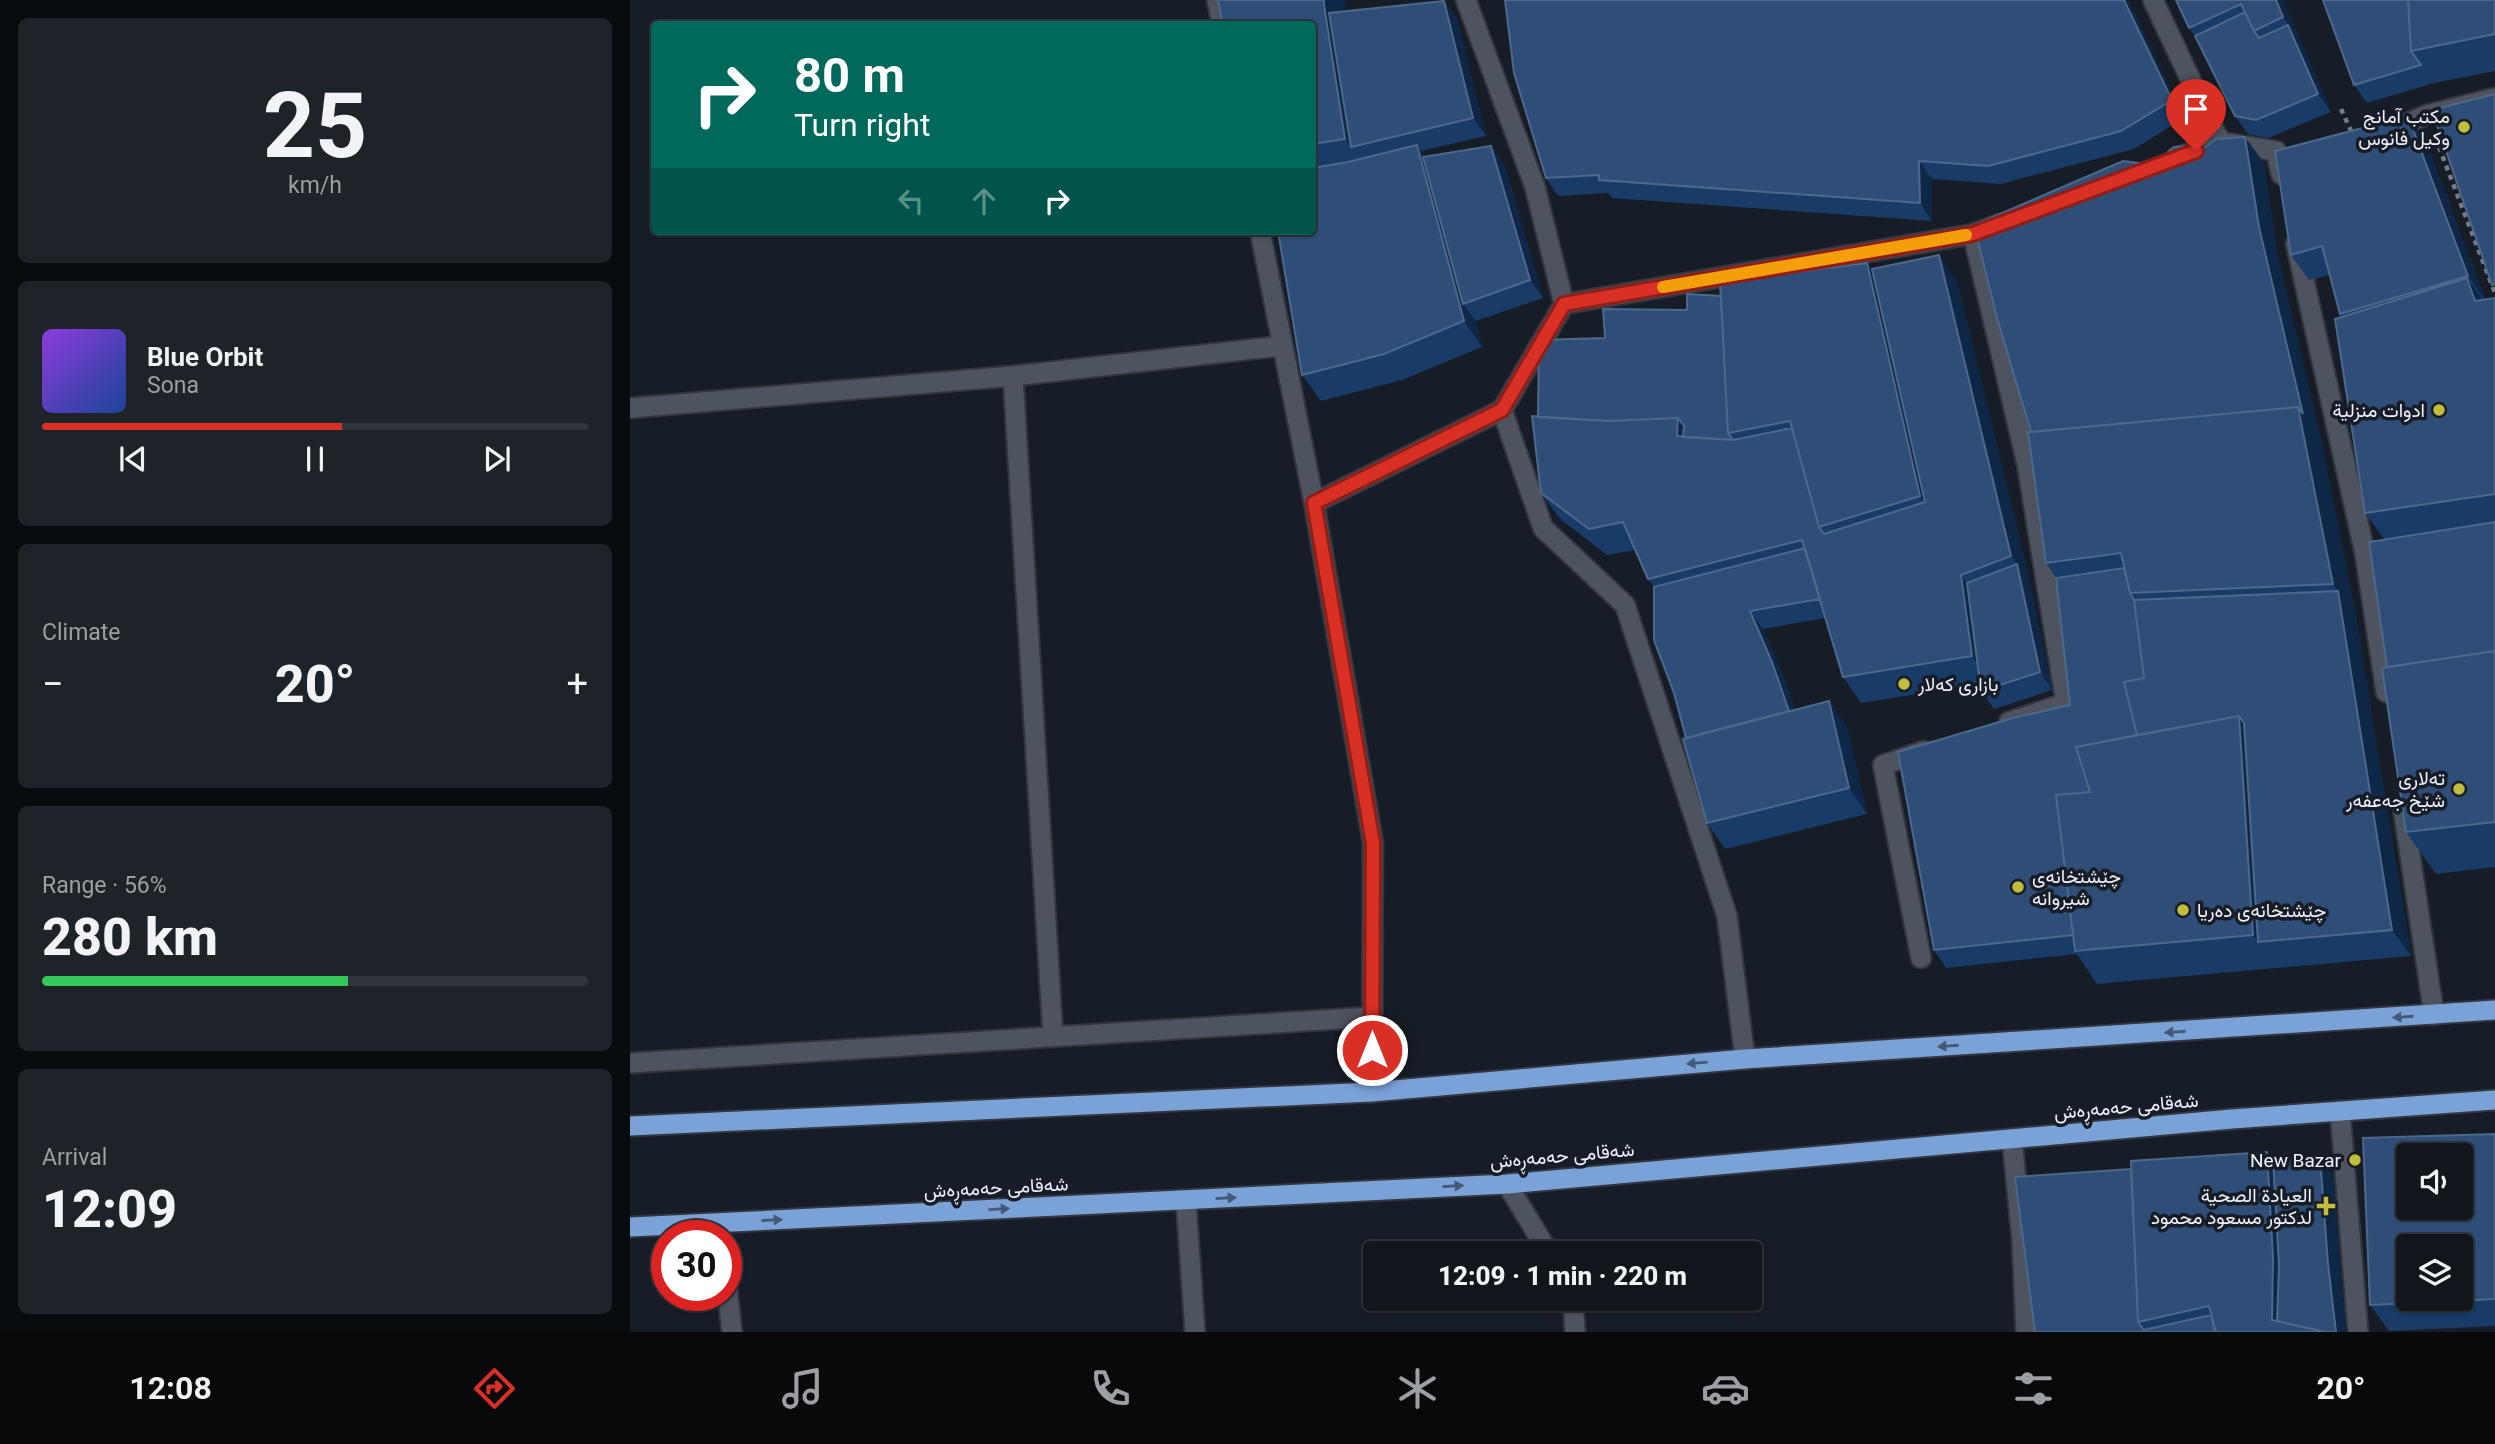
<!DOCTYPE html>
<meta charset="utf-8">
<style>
:root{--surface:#11161c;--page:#1e2329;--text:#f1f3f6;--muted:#9c9fa3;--line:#30353b;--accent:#d93025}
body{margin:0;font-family:Roboto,Vazirmatn,sans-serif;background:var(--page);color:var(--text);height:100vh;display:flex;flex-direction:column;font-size:26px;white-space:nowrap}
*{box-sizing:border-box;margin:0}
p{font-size:23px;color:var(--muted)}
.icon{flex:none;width:38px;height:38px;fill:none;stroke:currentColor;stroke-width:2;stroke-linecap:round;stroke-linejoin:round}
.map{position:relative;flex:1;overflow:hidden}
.side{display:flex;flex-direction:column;gap:18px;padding:18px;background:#090c0f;width:630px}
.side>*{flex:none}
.top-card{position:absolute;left:21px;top:21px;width:665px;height:214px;border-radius:7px;box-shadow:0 2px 5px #0004,0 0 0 2px var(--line);background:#00695c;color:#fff;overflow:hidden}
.tools{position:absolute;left:1766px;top:1143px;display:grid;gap:14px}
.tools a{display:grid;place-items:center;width:77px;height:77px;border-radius:7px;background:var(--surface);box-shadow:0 2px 5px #0004,0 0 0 2px var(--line);font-size:35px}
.speed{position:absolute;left:21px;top:1220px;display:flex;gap:14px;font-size:35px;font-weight:700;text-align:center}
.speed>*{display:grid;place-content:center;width:91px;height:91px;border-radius:50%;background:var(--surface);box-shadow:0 2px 5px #0004,0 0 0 2px var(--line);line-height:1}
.speed .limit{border:10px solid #d22;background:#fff;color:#111}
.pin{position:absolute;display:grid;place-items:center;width:60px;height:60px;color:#fff;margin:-72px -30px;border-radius:50% 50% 50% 0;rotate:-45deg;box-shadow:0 0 7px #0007}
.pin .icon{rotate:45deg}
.me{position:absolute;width:77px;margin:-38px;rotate:0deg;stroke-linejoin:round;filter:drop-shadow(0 0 5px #0008)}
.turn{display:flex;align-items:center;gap:24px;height:147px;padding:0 28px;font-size:32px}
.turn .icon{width:91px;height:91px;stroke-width:2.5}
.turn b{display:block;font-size:49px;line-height:60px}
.lanes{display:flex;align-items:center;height:66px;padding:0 28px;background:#0003;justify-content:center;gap:35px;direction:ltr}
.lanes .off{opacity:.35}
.big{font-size:52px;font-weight:800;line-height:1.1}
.side .widget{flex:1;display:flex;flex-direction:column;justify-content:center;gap:10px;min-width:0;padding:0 24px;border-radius:10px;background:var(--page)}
.side .dial{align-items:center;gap:0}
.dial b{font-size:91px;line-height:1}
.song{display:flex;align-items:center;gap:21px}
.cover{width:84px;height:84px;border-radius:10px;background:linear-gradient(135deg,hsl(270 70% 55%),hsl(220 70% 35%))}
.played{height:7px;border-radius:4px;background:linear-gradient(90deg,var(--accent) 55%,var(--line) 55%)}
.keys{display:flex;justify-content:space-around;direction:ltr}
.heat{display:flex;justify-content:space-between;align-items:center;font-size:38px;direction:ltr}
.charge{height:10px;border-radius:5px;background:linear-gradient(90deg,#34c759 56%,var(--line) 0)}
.trip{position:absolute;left:733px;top:1241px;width:399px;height:70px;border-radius:7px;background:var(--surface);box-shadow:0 2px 5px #0004,0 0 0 2px var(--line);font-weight:800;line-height:70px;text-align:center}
.menu{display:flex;height:112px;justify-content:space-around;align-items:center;background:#07090b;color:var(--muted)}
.menu .icon{width:49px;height:49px}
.menu .current{color:var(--accent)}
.menu b{font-size:32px;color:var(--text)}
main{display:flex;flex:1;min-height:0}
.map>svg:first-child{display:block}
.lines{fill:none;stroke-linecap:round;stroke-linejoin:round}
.pedestrian-casing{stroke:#32363e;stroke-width:23}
.minor-casing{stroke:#32363e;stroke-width:23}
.trunk-casing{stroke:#32363e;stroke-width:23}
.path{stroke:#767c84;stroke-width:4.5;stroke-dasharray:5 5;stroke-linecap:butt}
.pedestrian{stroke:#4d545f;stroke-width:19}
.minor{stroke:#4d545f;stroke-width:19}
.trunk{stroke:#7aa2d7;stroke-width:19}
.wall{fill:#183b67}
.shaded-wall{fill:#0e2746}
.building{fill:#2f4e77;stroke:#4d688b;stroke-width:2;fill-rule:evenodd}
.oneway{fill:#445976}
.route-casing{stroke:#8d1f18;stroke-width:18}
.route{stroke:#d93025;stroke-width:12}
.slow{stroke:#f59e0b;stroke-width:12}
.poi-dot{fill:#c3bd3e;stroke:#171d26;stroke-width:2.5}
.labels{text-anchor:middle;stroke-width:7;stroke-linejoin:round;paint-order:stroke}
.poi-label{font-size:19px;fill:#edf2f8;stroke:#171d26;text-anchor:end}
.street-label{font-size:19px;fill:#edf2f8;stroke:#171d26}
</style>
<main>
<section class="side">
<div class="widget dial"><b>25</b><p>km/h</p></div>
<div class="widget">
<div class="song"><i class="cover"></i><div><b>Blue Orbit</b><p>Sona</p></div></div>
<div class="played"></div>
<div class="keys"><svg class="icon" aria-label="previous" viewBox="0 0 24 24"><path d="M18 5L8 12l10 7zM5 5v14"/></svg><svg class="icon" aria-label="pause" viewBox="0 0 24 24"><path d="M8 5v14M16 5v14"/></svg><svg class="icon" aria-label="next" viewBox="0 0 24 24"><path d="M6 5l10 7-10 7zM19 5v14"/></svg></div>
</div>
<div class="widget"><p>Climate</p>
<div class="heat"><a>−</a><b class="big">20°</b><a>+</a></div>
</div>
<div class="widget"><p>Range · 56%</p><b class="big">280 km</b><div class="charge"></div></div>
<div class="widget"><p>Arrival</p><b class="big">12:09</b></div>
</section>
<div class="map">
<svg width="1865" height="1332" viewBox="0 0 1865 1332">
<rect width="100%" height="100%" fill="#171d26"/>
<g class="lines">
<!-- pedestrian casing -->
<g class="pedestrian-casing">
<path id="pedestrian" d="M 1523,0 L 1590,142
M 1759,131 L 1797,115 L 1865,98
M 1343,234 L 1397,464 L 1436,703 L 1379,722
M 1291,958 L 1253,765 L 1294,751"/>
</g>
<!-- minor casing -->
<g class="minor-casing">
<path id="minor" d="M 587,0 L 592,24
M 836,0 L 905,187 L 934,304 L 872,410 L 913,528 L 995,605 L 1097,916 L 1115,1059
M 1546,158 L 1590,142 L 1646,151 L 1651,174
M 630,231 L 684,503 L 743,843 L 742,1092
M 1666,244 L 1735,554 L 1756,692
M 934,304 L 1343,234 L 1370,224
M 383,376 L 423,1037
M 0,408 L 383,376 L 651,346
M 684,503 L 872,410
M 1773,808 L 1804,1015
M 0,1063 L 742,1017
M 1710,1111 L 1728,1332
M 1382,1139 L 1392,1240 L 1396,1332
M 877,1184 L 919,1253
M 556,1201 L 565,1332
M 96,1279 L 102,1332
M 943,1298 L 945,1332"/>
</g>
<!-- trunk casing -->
<g class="trunk-casing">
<path id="trunk" d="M 0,1126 L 742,1092 L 1115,1059 L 1865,1010
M 0,1227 L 877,1184 L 1602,1119 L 1865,1100"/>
</g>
<!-- path -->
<path class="path" d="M 1711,109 L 1722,133
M 1809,147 L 1865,293"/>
<!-- pedestrian -->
<use href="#pedestrian" class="pedestrian"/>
<!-- minor -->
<use href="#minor" class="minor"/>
<!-- trunk -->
<use href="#trunk" class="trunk"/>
</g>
<!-- wall -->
<path class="wall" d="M 588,0 L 715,0 L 714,11 L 814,1 L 827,19 L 856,136 L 791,151 L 795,156 L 874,164 L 913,298 L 846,321 L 852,347 L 772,380 L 691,401 L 672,375 L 682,231 L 682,24 Z
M 875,0 L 1498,0 L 1554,118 L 1504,149 L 1371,184 L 1302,179 L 1302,221 L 982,198 L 978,193 L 928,196 L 916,178 Z
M 1546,0 L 1653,0 L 1701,112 L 1638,138 L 1618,134 L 1605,116 L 1565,36 L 1559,28 Z
M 1865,0 L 1865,71 L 1804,83 L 1737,103 L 1724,85 Z
M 1796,142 L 1855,299 L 1865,298 L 1865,867 L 1806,874 L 1776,832 L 1757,667 L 1754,539 L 1735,513 L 1712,317 L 1710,314 L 1700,275 L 1679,280 L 1661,255 Z
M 1572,150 L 1634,163 L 1647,253 L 1691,440 L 1726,617 L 1781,956 L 1467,984 L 1447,954 L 1316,968 L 1304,950 L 1440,705 L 1426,578 L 1416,563 L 1401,432 L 1523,165 Z
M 1237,263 L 1242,269 L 1327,281 L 1400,582 L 1422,690 L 1364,709 L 1351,691 L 1350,684 L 1231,703 L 1213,677 L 1195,618 L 1133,629 L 1155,680 L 1165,710 L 1199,701 L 1217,727 L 1237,814 L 1095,849 L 1077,823 L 1056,738 L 1024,587 L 1018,579 L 1005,550 L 977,555 L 930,519 L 911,493 L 908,417 L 975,338 L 1057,310 L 1091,296 Z
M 1865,1134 L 1865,1326 L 1759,1331 L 1740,1305 Z
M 1643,1159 L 1703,1175 L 1711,1283 L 1717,1332 L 1405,1332 Z"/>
<!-- shaded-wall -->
<path class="shaded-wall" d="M 694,0 L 715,0 L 712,31 L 721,147 L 715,139 L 694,5 Z
M 1494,0 L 1498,0 L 1554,118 L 1542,100 Z
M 1646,0 L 1653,0 L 1701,112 L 1688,94 L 1658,25 L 1653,17 Z
M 814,1 L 827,19 L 856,136 L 843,118 Z
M 1778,116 L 1796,142 L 1856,302 L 1838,276 Z
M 1615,137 L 1634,163 L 1647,253 L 1691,440 L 1726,617 L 1781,956 L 1762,930 L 1708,591 L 1703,584 L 1629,227 Z
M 787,145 L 805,171 L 833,304 L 846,321 L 852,347 L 834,321 Z
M 861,146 L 874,164 L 913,298 L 900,280 Z
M 1289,161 L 1302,179 L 1302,221 L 1290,203 Z
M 1309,255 L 1327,281 L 1400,582 L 1422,690 L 1410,672 L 1387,564 L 1381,556 Z
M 1237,263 L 1260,295 L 1313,528 L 1290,496 Z
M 1837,278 L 1860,310 L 1845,301 Z
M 1048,418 L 1067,444 L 1047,436 Z
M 1331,575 L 1349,601 L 1360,682 L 1342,656 Z
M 1120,611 L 1133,629 L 1155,680 L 1175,738 L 1162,720 Z
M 1199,701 L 1217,727 L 1237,814 L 1219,788 Z
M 1609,716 L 1632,749 L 1628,942 L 1623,935 Z
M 1637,1152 L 1655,1178 L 1660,1331 L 1642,1320 Z
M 1690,1157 L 1703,1175 L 1711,1283 L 1717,1332 L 1706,1332 L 1698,1264 Z"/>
<!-- building -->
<path class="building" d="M 588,0 L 694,0 L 694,5 L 715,139 L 682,144 L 682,24 L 593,24 Z
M 875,0 L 1494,0 L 1542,100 L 1491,131 L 1358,166 L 1289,161 L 1290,203 L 969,180 L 969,175 L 916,178 L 884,73 Z
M 1546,0 L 1646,0 L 1653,17 L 1624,31 L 1611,4 L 1559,28 Z
M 1693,0 L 1778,0 L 1781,51 L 1791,65 L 1724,85 Z
M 1778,0 L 1865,0 L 1865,34 L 1781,51 Z
M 814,1 L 843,118 L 721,147 L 699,13 Z
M 1615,12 L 1624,31 L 1629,38 L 1658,25 L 1688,94 L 1626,120 L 1605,116 L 1565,36 Z
M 1865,94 L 1865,284 L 1862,285 L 1802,110 Z
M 1778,116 L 1838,276 L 1710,314 L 1692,246 L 1661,255 L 1645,151 Z
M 1615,137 L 1629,227 L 1673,414 L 1668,407 L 1401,432 L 1367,318 L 1344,225 L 1493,161 L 1523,165 L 1544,147 L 1557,146 L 1572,150 L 1586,139 Z
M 787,145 L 834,321 L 754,354 L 672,375 L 648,231 L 682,231 L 682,168 L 718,162 Z
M 861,146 L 900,280 L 833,304 L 793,157 Z
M 1309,255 L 1381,556 L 1331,575 L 1342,656 L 1213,677 L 1172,540 L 1018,579 L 993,522 L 959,529 L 911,493 L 902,416 L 978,421 L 1048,418 L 1047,436 L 1103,440 L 1162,428 L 1189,527 L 1194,534 L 1295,502 L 1242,269 Z
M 1237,263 L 1290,496 L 1189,527 L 1160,421 L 1098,433 L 1090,282 Z
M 1837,278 L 1845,301 L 1865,298 L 1865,494 L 1735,513 L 1705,319 Z
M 1057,294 L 1091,296 L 1098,433 L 1103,440 L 1053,437 L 1054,426 L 1048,418 L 978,421 L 908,417 L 909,340 L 975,338 L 973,309 L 1057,310 Z
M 1668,407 L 1703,584 L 1500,593 L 1491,553 L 1416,563 L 1398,432 Z
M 1865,522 L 1865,651 L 1757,667 L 1739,542 Z
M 1175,548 L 1190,599 L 1120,611 L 1142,662 L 1159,711 L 1056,738 L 1044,693 L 1024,640 L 1024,587 Z
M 1387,564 L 1410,672 L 1351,691 L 1337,583 Z
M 1494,568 L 1500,593 L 1504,600 L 1514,678 L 1494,682 L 1507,735 L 1446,747 L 1460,792 L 1426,795 L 1443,935 L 1304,950 L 1268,752 L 1383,718 L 1440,705 L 1426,578 Z
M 1708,591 L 1762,930 L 1628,942 L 1614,723 L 1609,716 L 1507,735 L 1494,682 L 1514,678 L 1504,600 Z
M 1865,651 L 1865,822 L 1776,832 L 1752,668 Z
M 1199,701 L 1219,788 L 1077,823 L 1053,739 Z
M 1609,716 L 1623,935 L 1445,951 L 1426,795 L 1460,792 L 1446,747 Z
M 1865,1134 L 1865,1299 L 1740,1305 L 1733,1138 ZM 1778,1155 L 1830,1155 L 1830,1208 L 1778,1208 ZM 1778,1246 L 1830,1246 L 1830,1298 L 1778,1298 Z
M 1637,1152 L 1643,1257 L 1642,1320 L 1695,1332 L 1586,1332 L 1579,1306 L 1508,1322 L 1501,1161 Z
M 1690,1157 L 1698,1264 L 1706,1332 L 1695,1332 L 1647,1321 L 1649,1265 L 1643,1159 Z
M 1501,1169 L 1508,1322 L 1514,1330 L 1581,1315 L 1585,1332 L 1405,1332 L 1385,1177 Z"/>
<!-- one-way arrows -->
<defs><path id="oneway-solid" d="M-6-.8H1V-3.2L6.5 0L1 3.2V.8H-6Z" transform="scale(1.75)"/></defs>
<g class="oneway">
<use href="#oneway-solid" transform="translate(1773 1017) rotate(176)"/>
<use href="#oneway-solid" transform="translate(1545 1032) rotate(176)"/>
<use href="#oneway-solid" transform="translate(1318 1046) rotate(176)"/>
<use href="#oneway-solid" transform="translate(1067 1063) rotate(175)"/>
<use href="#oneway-solid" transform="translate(823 1186) rotate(-3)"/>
<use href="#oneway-solid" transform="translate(596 1198) rotate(-3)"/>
<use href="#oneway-solid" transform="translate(369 1209) rotate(-3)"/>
<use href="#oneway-solid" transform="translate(142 1220) rotate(-3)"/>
</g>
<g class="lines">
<!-- route casing -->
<g class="route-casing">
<path id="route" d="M 742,1050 L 743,843 L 684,503 L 872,410 L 934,304 L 1343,234 L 1566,151"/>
</g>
<!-- route -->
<use href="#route" class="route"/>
<!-- slow -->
<path class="slow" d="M 1033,287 L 1336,235"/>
</g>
<!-- markers -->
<g class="poi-dot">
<circle cx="1834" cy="127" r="7"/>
<circle cx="1809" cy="410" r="7"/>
<circle cx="1274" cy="684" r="7"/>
<circle cx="1829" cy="789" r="7"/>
<circle cx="1388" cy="887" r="7"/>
<circle cx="1553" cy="910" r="7"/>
<circle cx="1725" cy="1160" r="7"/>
<path d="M1692.5 1195.5h7v7h7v7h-7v7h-7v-7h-7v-7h7z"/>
</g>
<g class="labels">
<!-- poi labels -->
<g class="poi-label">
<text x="1820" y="123">مكتب آمانج<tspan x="1820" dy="22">وكيل فانوس</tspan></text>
<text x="1795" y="417">ادوات منزلية</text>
<text x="1288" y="691" text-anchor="start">بازاری کەلار</text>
<text x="1815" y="785">تەلاری<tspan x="1815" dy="22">شێخ جەعفەر</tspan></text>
<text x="1402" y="883" text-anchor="start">چێشتخانەی<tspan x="1402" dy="22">شیروانە</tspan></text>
<text x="1567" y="917" text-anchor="start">چێشتخانەی دەریا</text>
<text x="1711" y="1167">New Bazar</text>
<text x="1682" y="1202">العيادة الصحية<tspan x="1682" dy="22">لدكتور مسعود محمود</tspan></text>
</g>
<!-- street labels -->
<g class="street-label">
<text transform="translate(1496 1106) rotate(-5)" y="7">شەقامی حەمەڕەش</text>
<text transform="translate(932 1155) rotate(-5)" y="7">شەقامی حەمەڕەش</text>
<text transform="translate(366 1187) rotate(-3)" y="7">شەقامی حەمەڕەش</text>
</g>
</g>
</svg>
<div class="tools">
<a><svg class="icon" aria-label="sound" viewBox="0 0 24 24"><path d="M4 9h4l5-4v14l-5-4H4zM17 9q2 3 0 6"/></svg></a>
<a><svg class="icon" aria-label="layers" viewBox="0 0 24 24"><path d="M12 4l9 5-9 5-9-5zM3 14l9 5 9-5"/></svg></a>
</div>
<div class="speed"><div class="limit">30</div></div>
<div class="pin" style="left:1566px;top:151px;background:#d93025"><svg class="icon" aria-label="arrive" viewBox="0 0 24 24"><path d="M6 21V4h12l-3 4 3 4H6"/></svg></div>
<svg class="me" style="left:742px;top:1050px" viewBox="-20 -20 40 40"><circle r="17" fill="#d93025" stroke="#fff" stroke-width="3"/><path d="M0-11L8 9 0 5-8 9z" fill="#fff"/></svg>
<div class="trip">12:09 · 1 min · 220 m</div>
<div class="top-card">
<div class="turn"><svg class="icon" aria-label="right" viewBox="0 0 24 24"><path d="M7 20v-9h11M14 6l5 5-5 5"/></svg><div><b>80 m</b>Turn right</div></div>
<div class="lanes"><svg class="icon off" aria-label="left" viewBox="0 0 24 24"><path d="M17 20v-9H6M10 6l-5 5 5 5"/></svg><svg class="icon off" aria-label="ahead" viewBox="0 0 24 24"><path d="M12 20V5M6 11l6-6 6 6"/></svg><svg class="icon" aria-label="right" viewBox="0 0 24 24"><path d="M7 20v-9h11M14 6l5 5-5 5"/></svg></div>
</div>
</div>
</main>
<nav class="menu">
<b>12:08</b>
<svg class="icon current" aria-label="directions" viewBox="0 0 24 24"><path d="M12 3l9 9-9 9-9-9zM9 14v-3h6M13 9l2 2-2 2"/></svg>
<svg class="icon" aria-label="music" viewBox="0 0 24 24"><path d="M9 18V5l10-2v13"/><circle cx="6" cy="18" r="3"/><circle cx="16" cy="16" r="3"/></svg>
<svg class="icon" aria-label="phone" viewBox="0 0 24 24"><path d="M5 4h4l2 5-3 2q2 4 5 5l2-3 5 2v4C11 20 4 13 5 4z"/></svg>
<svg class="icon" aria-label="climate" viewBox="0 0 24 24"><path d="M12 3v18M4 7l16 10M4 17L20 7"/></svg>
<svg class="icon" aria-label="car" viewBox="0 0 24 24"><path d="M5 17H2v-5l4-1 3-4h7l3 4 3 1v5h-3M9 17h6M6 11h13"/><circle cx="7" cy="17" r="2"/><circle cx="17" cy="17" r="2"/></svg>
<svg class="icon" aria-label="filters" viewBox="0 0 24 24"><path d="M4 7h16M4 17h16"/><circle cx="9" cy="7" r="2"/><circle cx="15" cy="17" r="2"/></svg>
<b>20°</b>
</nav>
